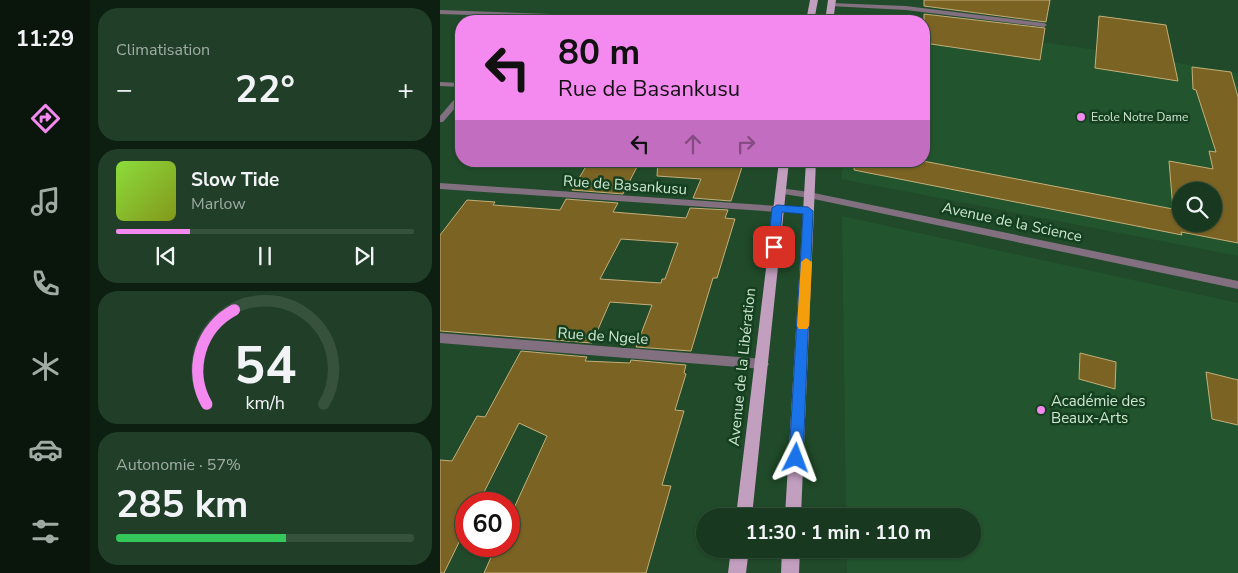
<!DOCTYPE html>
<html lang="fr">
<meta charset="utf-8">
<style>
:root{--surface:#18381f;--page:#213f28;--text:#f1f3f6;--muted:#9faca4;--line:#36523d;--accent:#f489f0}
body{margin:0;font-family:"Nunito Sans",sans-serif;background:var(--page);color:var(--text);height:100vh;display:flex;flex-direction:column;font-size:19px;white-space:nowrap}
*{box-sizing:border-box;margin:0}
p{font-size:16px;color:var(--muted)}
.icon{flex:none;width:28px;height:28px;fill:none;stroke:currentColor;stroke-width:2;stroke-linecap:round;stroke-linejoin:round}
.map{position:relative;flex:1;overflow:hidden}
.drawer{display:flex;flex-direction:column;gap:8px;padding:8px;background:#0d1f11;width:350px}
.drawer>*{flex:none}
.top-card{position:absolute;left:15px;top:15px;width:475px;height:152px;border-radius:20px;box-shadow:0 1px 4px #0004,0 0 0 1px var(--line);background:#f489f0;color:#111;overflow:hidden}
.fabs{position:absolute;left:732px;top:182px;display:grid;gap:10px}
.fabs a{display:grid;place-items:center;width:50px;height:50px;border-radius:50%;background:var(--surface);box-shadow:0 1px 4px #0004,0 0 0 1px var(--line);font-size:25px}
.speed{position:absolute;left:15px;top:492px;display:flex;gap:10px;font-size:25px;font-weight:700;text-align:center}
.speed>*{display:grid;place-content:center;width:65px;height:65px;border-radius:50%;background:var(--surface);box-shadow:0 1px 4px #0004,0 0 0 1px var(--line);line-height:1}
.speed .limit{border:8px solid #d22;background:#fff;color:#111}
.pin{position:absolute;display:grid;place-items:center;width:42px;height:42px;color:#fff;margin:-21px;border-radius:10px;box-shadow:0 2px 8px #0006}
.me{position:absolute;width:55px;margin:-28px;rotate:3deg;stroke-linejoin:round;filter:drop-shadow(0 0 4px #0008)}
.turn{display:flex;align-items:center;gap:18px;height:105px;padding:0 20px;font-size:22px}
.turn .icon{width:65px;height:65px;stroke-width:2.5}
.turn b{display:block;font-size:35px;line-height:42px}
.lanes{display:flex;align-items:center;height:48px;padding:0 20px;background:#0003;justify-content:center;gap:25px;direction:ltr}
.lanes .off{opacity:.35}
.big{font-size:38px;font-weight:700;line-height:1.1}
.drawer .widget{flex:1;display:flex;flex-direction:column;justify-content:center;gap:8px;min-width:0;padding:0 18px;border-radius:20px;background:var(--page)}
.drawer .dial{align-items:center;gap:0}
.dial svg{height:130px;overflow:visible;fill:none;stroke:var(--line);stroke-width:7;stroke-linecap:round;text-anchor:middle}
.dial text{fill:var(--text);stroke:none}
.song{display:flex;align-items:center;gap:15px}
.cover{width:60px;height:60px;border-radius:8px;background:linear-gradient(135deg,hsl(90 70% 55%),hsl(70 70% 35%))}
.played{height:5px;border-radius:2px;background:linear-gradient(90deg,var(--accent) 25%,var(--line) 25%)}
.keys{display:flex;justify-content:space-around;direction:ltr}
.heat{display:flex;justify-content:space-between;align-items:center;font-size:28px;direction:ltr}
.charge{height:8px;border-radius:4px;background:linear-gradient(90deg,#34c759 57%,var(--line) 0)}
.trip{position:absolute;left:256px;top:508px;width:285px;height:50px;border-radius:25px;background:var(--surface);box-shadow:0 1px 4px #0004,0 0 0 1px var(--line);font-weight:700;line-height:50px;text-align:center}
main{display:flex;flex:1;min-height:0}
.tabs{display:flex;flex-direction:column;width:90px;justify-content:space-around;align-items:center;background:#0a160c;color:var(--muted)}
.tabs .icon{width:35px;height:35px}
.tabs .current{color:var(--accent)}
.tabs b{font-size:22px;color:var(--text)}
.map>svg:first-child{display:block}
.built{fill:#22542d;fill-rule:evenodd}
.building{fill:#7a6323;stroke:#c4af7a;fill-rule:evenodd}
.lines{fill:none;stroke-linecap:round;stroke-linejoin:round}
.service{fill:#827080;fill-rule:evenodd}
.minor{fill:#827080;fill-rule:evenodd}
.primary{fill:#c29ebf;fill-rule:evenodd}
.route{fill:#1a73e8;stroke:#114b97}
.slow{fill:#f59e0b}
.poi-dot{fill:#f489f0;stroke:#14401f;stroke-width:2}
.labels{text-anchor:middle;stroke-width:5;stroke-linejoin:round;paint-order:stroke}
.far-poi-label{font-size:12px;fill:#cfe6d1;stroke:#14401f;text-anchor:start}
.street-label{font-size:15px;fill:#cfe6d1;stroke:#14401f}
.poi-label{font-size:15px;fill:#cfe6d1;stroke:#14401f;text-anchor:start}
</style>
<main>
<nav class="tabs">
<b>11:29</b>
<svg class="icon current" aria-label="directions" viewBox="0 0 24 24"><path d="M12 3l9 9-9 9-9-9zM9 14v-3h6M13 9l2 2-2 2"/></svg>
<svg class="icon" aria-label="music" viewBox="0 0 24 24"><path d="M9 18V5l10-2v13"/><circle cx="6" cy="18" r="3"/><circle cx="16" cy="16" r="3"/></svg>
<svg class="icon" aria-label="phone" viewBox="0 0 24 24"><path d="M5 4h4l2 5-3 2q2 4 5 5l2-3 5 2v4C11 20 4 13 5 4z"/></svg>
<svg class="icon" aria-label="climate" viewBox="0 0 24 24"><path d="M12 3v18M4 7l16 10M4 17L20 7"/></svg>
<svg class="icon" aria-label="car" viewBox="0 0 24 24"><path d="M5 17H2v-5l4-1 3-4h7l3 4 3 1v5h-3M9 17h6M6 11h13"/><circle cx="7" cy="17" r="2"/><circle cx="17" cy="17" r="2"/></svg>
<svg class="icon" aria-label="filters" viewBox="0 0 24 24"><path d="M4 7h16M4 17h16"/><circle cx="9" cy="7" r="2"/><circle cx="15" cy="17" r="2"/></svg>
</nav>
<section class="drawer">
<div class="widget"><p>Climatisation</p>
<div class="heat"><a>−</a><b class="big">22°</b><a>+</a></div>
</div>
<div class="widget">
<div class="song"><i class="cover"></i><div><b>Slow Tide</b><p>Marlow</p></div></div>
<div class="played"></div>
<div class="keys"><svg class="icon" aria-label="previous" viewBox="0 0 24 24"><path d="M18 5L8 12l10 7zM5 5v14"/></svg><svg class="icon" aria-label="pause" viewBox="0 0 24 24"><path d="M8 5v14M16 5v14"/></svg><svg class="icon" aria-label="next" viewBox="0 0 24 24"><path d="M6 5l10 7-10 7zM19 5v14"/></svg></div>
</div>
<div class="widget dial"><svg viewBox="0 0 100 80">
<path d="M14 69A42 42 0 1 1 86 69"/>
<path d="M14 69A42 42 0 0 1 31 11" stroke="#f489f0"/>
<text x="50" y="56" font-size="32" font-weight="700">54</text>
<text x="50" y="72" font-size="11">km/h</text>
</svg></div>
<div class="widget"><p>Autonomie · 57%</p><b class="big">285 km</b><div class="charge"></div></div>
</section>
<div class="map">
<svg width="798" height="573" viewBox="0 0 798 573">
<rect width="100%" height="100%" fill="#204a29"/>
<!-- built -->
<path class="built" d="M 484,25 L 677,53 L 798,73 L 798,256 L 401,179 L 404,161 L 484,161 ZM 741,191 L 774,191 L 774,224 L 741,224 Z
M 402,216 L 798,303 L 798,573 L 407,573 L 407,549 L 532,549 L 532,516 L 406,516 Z"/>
<!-- building -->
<path class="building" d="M 484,0 L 610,0 L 606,22 L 484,6 Z
M 484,14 L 605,28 L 600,60 L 484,43 Z
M 659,16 L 726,25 L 738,81 L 655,68 Z
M 752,67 L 791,72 L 798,97 L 798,243 L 741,232 L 742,235 L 414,170 L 415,161 L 483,161 L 733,209 L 729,161 L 773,169 L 769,151 L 776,152 L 756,90 L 753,89 ZM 741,191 L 774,191 L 774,224 L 741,224 Z
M 177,161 L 200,161 L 183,194 L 132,190 L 148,163 L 175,165 Z
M 218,161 L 304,161 L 291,201 L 253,198 L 261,179 L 217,176 Z
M 126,199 L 178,203 L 173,212 L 246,218 L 250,208 L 288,210 L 285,218 L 295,219 L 277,278 L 273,278 L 251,351 L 196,347 L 212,305 L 170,302 L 152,343 L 0,331 L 0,235 L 27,200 L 55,202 L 53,205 L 120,210 ZM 181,239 L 238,243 L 225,279 L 222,279 L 221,283 L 160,279 Z
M 81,351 L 147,357 L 145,361 L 190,363 L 191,360 L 246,365 L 244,373 L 246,374 L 235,410 L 244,411 L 222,485 L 231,486 L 206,573 L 44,573 L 56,546 L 69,546 L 69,519 L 107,436 L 79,423 L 38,504 L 26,504 L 26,528 L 4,573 L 0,573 L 0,460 L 12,461 L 37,416 L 45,417 Z
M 640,353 L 676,362 L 675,389 L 639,379 Z
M 766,372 L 798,380 L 798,425 L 772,419 Z"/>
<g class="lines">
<!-- service -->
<path class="service" d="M 391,3 L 466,6 L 604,23 L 607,25 L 604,27 L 466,10 L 389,6 L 388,5 Z"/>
<!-- minor -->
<path class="minor" d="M 0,10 L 255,19 L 258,21 L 211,21 L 0,14 Z
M 0,82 L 21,83 L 21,87 L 0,86 Z
M 18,95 L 21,95 L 21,101 L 3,122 L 0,122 L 0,116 Z
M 0,183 L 368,208 L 372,211 L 368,214 L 0,189 Z
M 340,188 L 369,192 L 798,281 L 798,289 L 369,198 L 337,193 L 336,191 L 337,189 Z
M 0,333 L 323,359 L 327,361 L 329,364 L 327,367 L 323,369 L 0,343 Z"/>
<!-- primary -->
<path class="primary" d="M 370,0 L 378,0 L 374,21 L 366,21 Z
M 388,0 L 396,0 L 393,21 L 385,21 Z
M 339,161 L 349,161 L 312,516 L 296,516 Z
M 366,161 L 376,161 L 361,516 L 345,516 Z
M 291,549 L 309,549 L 306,573 L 288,573 Z
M 342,549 L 360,549 L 359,573 L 341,573 Z"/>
</g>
<!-- route -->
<path class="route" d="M 337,205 L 368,207 L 373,211 L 363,458 L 361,463 L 356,465 L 351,463 L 349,458 L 363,214 L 342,212 L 339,247 L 337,250 L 330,250 L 328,247 L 332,208 Z"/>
<!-- slow -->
<path class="slow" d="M 366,258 L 372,262 L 369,326 L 367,329 L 359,329 L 357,326 L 361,262 Z"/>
<!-- markers -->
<g class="poi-dot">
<circle cx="641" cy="117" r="5"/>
<circle cx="601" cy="410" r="5"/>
</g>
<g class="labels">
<!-- far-poi labels -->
<g class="far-poi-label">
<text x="651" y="121">Ecole Notre Dame</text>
</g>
<!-- street labels -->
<g class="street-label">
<text transform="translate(185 185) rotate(4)" y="5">Rue de Basankusu</text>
<text transform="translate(572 222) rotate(12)" y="5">Avenue de la Science</text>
<text transform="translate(163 336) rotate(4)" y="5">Rue de Ngele</text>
<text transform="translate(302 367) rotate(-84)" y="5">Avenue de la Libération</text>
</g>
<!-- poi labels -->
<g class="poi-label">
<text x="611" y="406">Académie des<tspan x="611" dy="17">Beaux-Arts</tspan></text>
</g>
</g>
</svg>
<div class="fabs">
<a><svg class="icon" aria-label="search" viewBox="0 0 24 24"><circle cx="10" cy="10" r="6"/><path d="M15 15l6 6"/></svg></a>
</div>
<div class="speed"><div class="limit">60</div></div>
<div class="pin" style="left:334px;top:247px;background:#d93025"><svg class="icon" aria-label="arrive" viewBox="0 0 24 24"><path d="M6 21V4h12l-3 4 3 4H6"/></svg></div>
<svg class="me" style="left:356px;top:458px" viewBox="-20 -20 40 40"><path d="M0-17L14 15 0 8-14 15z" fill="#1a73e8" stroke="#fff" stroke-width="4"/></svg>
<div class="trip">11:30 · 1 min · 110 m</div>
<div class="top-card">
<div class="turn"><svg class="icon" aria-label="left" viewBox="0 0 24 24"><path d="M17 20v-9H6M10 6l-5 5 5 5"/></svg><div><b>80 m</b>Rue de Basankusu</div></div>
<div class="lanes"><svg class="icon" aria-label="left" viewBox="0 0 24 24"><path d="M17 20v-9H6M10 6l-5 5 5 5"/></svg><svg class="icon off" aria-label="ahead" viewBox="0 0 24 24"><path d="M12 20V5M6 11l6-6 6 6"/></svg><svg class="icon off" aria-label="right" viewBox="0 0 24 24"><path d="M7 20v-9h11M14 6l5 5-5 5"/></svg></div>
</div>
</div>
</main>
